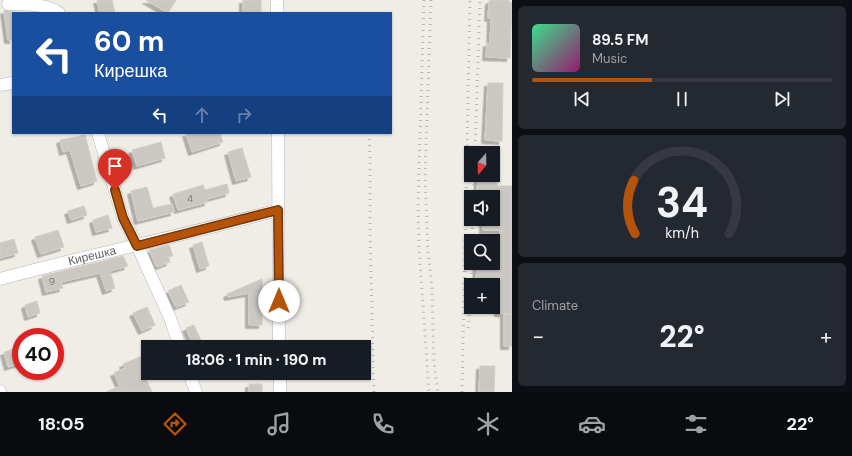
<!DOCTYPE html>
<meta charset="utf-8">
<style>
:root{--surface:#171b24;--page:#242831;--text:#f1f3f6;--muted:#9ea1a6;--line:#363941;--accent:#b45309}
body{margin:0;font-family:"DM Sans",sans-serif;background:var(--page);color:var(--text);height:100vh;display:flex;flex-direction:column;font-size:15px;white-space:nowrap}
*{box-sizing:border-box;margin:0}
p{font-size:13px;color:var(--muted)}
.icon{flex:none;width:22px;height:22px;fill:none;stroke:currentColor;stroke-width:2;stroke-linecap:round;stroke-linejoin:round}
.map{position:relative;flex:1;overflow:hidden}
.drawer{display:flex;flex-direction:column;gap:6px;padding:6px;background:#0d0f14;width:340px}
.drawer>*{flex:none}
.hud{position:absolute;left:12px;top:12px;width:380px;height:122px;border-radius:0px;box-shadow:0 1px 3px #0004;background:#1a4fa0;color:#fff;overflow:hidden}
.needle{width:26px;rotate:200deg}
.controls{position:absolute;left:464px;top:146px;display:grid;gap:8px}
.controls a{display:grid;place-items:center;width:36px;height:36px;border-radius:0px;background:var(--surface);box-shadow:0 1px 3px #0004;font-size:20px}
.speed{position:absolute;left:12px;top:328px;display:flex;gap:8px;font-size:20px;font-weight:700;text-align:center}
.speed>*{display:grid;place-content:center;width:52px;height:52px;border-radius:50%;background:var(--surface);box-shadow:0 1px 3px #0004;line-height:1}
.speed .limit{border:6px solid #d22;background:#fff;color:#111}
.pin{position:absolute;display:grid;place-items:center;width:34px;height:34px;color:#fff;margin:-41px -17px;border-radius:50% 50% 50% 0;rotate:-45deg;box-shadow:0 0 4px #0007}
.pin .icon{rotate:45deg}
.me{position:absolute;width:44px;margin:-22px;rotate:0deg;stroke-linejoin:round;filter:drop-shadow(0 0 3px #0008)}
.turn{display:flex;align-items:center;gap:14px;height:84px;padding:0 16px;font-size:18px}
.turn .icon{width:52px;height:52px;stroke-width:2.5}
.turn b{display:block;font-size:28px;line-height:34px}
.lanes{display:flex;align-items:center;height:38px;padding:0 16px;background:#0003;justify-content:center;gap:20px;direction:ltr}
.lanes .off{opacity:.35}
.big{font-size:30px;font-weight:800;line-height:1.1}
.drawer .widget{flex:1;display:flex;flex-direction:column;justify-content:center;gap:6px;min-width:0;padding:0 14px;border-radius:6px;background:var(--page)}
.drawer .dial{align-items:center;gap:0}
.dial svg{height:104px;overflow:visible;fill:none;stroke:var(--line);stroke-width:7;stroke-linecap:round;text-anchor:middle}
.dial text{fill:var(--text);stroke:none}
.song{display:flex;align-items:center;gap:12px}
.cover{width:48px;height:48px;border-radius:6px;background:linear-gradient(135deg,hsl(150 70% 55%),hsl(320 70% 35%))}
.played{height:4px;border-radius:2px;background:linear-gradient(90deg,var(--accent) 40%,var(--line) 40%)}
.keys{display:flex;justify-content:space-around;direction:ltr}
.heat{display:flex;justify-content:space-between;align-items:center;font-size:22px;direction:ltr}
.trip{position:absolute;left:141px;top:340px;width:230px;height:40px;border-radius:0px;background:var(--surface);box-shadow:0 1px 3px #0004;font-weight:800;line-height:40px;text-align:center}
.tabs{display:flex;height:64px;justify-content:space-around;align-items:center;background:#090b0e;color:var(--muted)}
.tabs .icon{width:28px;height:28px}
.tabs .active{color:var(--accent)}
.tabs b{font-size:18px;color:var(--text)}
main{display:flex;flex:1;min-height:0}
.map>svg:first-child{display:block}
.building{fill:#cbc8c4;stroke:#d4cec5;filter:url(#shadow)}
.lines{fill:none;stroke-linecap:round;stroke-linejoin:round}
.minor-casing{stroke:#b3b7ba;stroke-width:13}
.minor{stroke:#fff;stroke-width:12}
.rail{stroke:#b4b5b6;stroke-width:3;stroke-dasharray:1 5;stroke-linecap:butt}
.route-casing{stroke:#753606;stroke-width:10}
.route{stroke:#b45309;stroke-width:7}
.labels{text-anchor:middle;stroke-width:3;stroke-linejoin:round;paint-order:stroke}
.number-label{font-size:10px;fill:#797c7e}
.street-label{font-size:12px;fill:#5e6266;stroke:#fff}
</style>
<main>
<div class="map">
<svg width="512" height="392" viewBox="0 0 512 392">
<defs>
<filter id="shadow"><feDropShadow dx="-3.5" dy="3.5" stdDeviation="0" flood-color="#0004"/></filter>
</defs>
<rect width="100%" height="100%" fill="#efede6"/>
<!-- building -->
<path class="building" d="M 97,0 L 112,0 L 115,13 L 100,13 Z
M 146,0 L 176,0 L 168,13 Z
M 243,0 L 261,0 L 261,13 L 243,13 Z
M 492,0 L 509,0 L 509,2 L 512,3 L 510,58 L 486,57 L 487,43 L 490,44 L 491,18 L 488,18 L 489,1 Z
M 4,10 L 13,12 L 13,40 L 8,40 Z
M 488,83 L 503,83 L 502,141 L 485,140 Z
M 186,133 L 220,133 L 223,142 L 192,152 Z
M 85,135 L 97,181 L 81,186 L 70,150 L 63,152 L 60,140 Z
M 161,142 L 165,158 L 137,166 L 132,150 Z
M 242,148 L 251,177 L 236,181 L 228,152 Z
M 478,175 L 498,175 L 497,186 L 512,186 L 512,314 L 498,313 L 499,285 L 476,285 L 477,263 L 500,263 L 500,230 L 483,230 L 483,220 L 493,220 L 493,197 L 477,197 Z
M 227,184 L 229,193 L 207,199 L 208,202 L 178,210 L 173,194 L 203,185 L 205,190 Z
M 147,187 L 153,208 L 172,204 L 174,212 L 138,221 L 131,191 Z
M 84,206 L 87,215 L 71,220 L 68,211 Z
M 108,215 L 112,228 L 96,232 L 93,220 Z
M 58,230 L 64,247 L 41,254 L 35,237 Z
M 14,239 L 18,253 L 0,258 L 0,243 Z
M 202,242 L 209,266 L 200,269 L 193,245 Z
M 169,245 L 173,256 L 168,257 L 170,262 L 157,267 L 149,250 Z
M 123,256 L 128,266 L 110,271 L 115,288 L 106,291 L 100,273 L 61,282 L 63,288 L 46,292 L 42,276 Z
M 262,279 L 262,325 L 249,325 L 249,293 L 228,297 L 227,294 Z
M 181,285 L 189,302 L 176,307 L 168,291 Z
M 37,301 L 40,313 L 28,317 L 25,305 Z
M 147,307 L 155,325 L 142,331 L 133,313 Z
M 504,314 L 512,315 L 512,346 L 504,346 Z
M 194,325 L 204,347 L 196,347 L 192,342 L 186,328 Z
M 17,348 L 19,355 L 21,354 L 21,363 L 8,367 L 4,352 Z
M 142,356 L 146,366 L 141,368 L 152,392 L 106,392 L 120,386 L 114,373 L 125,368 L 123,364 Z
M 480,366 L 495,366 L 494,392 L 479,392 Z
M 249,384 L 262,384 L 262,392 L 249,392 Z"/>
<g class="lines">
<!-- minor casing -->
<g class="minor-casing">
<g id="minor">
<path d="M 277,0 L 277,13"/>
<path d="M 8,4 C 23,5 46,3 59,13"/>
<path d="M 0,85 L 12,83"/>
<path d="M 98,133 L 123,218 L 137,245 L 170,318 L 180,347"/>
<path d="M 278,133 L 279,347"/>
<path id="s1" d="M 0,279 C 92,254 186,235 278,210"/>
<path d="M 189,373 L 196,392"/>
<path d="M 280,373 L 280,392"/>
<path d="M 0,391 L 0,392"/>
</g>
</g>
<!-- minor -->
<use href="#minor" class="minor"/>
<!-- rail -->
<path class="rail" d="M 424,0 L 418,203 L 419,248 L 429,392
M 431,0 L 425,177 L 428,250 L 432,288 L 434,363 L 438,392
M 369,133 L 370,157 L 370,237 L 374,392
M 475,153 L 480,0
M 474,197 L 474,175
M 472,241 L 473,219
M 468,328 L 470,310 L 472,263
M 462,392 L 470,0"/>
</g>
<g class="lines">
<!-- route casing -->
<g class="route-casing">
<path id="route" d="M 115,190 L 123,218 L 137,246 L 278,210 L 279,301"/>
</g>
<!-- route -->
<use href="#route" class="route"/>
</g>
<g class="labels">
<!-- number labels -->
<g class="number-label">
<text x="190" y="202">4</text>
<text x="52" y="285">9</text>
</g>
<!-- street labels -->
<g class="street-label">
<text dy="4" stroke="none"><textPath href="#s1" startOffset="95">Кирешка</textPath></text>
</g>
</g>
</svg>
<div class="controls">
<a><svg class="needle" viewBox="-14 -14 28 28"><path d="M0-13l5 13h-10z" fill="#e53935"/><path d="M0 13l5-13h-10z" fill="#9ea1a6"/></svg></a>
<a><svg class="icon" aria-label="sound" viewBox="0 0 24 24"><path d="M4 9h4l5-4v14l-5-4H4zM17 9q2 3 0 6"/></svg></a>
<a><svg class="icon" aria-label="search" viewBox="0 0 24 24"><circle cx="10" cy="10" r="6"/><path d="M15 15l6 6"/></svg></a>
<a>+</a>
</div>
<div class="speed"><div class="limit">40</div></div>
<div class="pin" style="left:115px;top:190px;background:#d93025"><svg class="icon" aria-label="arrive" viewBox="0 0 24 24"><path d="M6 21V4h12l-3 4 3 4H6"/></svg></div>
<svg class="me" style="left:279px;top:301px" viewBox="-20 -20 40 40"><circle r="19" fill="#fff"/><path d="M0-13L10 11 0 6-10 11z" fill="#b45309"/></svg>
<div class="trip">18:06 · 1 min · 190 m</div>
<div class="hud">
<div class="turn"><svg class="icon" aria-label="left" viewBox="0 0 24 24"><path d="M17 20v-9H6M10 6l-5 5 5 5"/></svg><div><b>60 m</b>Кирешка</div></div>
<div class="lanes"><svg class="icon" aria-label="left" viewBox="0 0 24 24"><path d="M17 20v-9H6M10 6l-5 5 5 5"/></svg><svg class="icon off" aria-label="ahead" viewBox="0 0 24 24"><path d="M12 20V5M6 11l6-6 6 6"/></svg><svg class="icon off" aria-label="right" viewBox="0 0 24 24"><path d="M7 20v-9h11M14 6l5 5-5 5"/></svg></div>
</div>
</div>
<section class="drawer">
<div class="widget">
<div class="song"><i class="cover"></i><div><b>89.5 FM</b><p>Music</p></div></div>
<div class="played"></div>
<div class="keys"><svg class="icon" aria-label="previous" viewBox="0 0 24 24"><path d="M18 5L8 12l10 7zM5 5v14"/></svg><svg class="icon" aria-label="pause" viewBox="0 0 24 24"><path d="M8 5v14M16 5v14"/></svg><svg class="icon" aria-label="next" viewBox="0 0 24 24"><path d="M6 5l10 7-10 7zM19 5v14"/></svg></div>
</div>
<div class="widget dial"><svg viewBox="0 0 100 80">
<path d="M14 69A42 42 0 1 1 86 69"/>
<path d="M14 69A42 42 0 0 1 13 28" stroke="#b45309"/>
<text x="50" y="56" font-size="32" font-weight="700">34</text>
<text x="50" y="72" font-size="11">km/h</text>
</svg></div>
<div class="widget"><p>Climate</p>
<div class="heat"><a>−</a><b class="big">22°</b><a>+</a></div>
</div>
</section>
</main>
<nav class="tabs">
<b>18:05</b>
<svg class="icon active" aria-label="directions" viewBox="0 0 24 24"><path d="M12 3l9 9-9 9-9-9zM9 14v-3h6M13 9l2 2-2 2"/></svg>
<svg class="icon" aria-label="music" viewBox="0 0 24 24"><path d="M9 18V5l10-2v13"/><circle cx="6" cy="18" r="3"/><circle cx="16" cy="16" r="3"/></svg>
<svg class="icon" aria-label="phone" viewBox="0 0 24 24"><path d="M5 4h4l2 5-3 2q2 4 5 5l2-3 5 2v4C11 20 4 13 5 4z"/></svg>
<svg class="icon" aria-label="climate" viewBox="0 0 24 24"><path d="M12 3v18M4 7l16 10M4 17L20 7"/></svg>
<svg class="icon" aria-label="car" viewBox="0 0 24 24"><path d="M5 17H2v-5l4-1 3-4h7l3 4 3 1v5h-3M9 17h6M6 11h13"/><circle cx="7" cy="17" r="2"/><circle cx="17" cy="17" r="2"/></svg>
<svg class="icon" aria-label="filters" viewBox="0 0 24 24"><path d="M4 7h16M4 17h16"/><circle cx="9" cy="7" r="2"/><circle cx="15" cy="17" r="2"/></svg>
<b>22°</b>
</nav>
